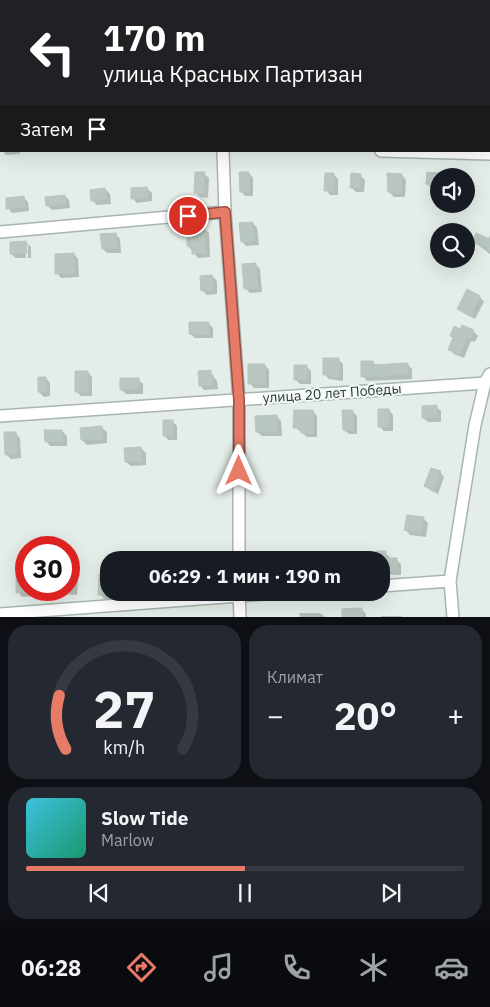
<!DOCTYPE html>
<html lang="ru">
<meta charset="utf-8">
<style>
:root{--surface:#171b24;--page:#242831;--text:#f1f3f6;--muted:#9ea1a6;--line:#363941;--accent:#e87b67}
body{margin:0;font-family:"IBM Plex Sans",sans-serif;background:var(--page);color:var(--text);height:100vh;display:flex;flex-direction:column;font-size:19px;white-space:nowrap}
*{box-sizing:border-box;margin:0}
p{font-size:16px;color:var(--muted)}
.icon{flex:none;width:28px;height:28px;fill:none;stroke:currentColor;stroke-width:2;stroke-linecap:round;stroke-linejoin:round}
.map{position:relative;height:617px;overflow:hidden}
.sheet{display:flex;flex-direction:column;gap:8px;padding:8px;background:#0d0f14;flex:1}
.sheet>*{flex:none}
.banner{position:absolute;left:0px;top:0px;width:490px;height:152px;box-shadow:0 5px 20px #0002;background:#202124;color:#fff;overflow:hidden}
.controls{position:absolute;left:430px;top:168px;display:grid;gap:10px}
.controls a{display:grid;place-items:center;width:45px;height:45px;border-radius:50%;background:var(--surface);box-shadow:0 5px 20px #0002;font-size:25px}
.speed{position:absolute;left:15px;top:536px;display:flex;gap:10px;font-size:25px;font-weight:700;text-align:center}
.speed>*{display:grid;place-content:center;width:65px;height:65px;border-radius:50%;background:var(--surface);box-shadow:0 5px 20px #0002;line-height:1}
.speed .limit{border:8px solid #d22;background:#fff;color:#111}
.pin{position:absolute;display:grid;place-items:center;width:42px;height:42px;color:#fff;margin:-21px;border:2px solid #fff;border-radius:50%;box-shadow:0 1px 5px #0007}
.me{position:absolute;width:55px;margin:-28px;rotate:0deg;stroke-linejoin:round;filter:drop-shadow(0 0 4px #0008)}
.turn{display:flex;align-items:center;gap:18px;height:105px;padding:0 20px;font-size:22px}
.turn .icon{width:65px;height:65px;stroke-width:2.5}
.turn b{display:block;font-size:35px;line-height:42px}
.then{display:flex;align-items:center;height:48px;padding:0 20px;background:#0003;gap:10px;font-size:19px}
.big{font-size:38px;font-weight:700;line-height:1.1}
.sheet .card{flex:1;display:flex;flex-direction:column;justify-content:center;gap:8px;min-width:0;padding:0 18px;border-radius:20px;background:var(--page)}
.sheet .dial{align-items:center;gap:0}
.dial svg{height:130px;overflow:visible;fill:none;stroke:var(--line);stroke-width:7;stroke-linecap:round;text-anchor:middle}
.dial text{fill:var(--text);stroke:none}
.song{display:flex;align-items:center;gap:15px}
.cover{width:60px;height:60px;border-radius:8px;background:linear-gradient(135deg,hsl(190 70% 55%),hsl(160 70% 35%))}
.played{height:5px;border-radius:2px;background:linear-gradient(90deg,var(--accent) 50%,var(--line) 50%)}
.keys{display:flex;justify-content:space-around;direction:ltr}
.heat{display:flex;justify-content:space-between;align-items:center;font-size:28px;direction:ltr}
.sheet .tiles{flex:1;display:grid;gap:8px;grid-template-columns:1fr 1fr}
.card:last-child{grid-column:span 2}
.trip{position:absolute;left:100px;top:551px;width:290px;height:50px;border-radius:20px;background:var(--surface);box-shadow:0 5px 20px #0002;font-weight:700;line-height:50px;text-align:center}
.tabs{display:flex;height:80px;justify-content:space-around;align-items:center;background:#090b0e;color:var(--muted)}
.tabs .icon{width:35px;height:35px}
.tabs .active{color:var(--accent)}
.tabs b{font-size:22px;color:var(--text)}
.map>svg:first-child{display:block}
.shadow{fill:#0003}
.building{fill:#bac7c1;stroke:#b7c6be}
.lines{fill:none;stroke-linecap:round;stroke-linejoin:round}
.minor-casing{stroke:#a7b5ae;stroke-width:14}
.minor{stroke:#fff;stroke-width:11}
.route-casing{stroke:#975043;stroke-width:12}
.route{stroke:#e87b67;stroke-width:9}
.labels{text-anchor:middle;stroke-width:4;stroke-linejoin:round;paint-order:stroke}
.street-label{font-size:14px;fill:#253d34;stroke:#f4f9f6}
</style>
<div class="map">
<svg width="490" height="617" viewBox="0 0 490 617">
<rect width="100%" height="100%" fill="#e4ede8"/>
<!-- shadow -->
<path class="shadow" d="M 184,0 L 196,0 L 196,1 L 184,1 Z
M 234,0 L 249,0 L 250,1 L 234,1 Z
M 0,22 L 1,22 L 1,36 L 0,35 Z
M 489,100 L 490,100 L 490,124 L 489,124 Z
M 3,151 L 20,151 L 20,154 L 6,155 Z
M 249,173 L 253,178 L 253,196 L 245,196 L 241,191 Z
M 428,173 L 443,175 L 445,176 L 439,176 L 439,189 L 432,189 L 427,184 Z
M 204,174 L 209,178 L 208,198 L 200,197 L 196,193 Z
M 334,175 L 338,179 L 338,195 L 330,195 L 326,190 Z
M 360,175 L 365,180 L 364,192 L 356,192 L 351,187 Z
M 402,175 L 406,180 L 405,197 L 394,197 L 389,192 Z
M 147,188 L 152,193 L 152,201 L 137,203 L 132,198 Z
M 105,189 L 110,194 L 111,204 L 97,205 L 92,200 Z
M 65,196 L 69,200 L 70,208 L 52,210 L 47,205 Z
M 24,198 L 28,202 L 29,211 L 12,213 L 8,208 Z
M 253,223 L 257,228 L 259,245 L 246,246 L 242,241 Z
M 204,228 L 209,233 L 210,257 L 198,258 L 188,246 Z
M 116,234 L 120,239 L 121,253 L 107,253 L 103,249 Z
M 490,235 L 490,254 L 473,241 L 488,240 Z
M 26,242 L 31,247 L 31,258 L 28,258 L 28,245 L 25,245 L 26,258 L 16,258 L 11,254 Z
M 74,254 L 78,259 L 79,277 L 61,278 L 57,273 Z
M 256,265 L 260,269 L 262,292 L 250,293 L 245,288 Z
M 212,276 L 217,281 L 217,294 L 207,295 L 202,290 Z
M 468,291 L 480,297 L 484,302 L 475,319 L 463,313 L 458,308 Z
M 208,323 L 213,328 L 213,338 L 195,338 L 190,334 Z
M 461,330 L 473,331 L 478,336 L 475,342 L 471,341 L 464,358 L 454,354 L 449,349 Z
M 338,359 L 343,364 L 343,381 L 329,379 L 324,374 Z
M 373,362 L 377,366 L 407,364 L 412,369 L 412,379 L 367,381 L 363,376 Z
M 265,365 L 269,370 L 269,388 L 254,388 L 250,383 Z
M 306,366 L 311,371 L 311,384 L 300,384 L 295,379 Z
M 88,372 L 92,377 L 92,396 L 81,396 L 76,391 Z
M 210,372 L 217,381 L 218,389 L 204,390 L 200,385 Z
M 46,378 L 50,383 L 50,396 L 44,397 L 39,392 Z
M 138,379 L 143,384 L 143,394 L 126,394 L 121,389 Z
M 436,407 L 441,411 L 441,422 L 428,422 L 423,418 Z
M 389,410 L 393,415 L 393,431 L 384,431 L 380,427 Z
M 313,411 L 317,416 L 317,437 L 307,437 L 295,427 Z
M 352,411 L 357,416 L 357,434 L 349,434 L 344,430 Z
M 277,417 L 281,421 L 282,436 L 262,436 L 257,432 Z
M 172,421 L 177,426 L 177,440 L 168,440 L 164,435 Z
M 102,428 L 107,432 L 107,443 L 87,445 L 82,440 Z
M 62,431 L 67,436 L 67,446 L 50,446 L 46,441 Z
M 15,433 L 20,438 L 21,458 L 11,459 L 6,454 Z
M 141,448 L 146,453 L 146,465 L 131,466 L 126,462 Z
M 440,472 L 444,477 L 438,494 L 430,490 L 425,486 Z
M 423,518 L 428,523 L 426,537 L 410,535 L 406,530 Z
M 335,552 L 342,552 L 345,555 L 349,555 L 354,560 L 335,560 Z
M 385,553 L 390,557 L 390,560 L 396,560 L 401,564 L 401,575 L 381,574 L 381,560 L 377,560 Z
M 310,555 L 314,560 L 298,560 L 298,556 Z
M 69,576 L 73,576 L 78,581 L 77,595 L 60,594 L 56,590 L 69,590 Z
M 17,578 L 26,578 L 26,590 L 36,590 L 36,596 L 22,597 L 18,592 Z
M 113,592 L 113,599 L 104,599 L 100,594 Z
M 361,609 L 366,614 L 366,617 L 343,617 Z
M 299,613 L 320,613 L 325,617 L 300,617 Z
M 381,616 L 401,616 L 402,617 L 381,617 Z"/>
<!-- building -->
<path class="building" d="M 195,172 L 205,172 L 204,194 L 194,193 Z
M 239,172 L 249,172 L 249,192 L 240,192 Z
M 427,172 L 439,173 L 439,186 L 426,184 Z
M 325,173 L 334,173 L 334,191 L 324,191 Z
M 351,173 L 361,174 L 360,188 L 350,188 Z
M 387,173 L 402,174 L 401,193 L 388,192 Z
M 147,187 L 148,197 L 131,199 L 131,188 Z
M 105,188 L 107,199 L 91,201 L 90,190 Z
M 65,195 L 66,204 L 46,206 L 45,197 Z
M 24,196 L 25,207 L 6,209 L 6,198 Z
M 253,222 L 255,241 L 241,242 L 239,223 Z
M 204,227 L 206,253 L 192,254 L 192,246 L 187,246 L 187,238 L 192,238 L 191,228 Z
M 116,233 L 117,248 L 102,249 L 100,234 Z
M 476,233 L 490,239 L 490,250 L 472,242 Z
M 26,241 L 27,253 L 10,254 L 10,242 Z
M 74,253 L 75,273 L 55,274 L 55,254 Z
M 256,263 L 258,288 L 244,289 L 242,264 Z
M 212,275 L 213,290 L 201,291 L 200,276 Z
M 467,289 L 480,296 L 470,316 L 457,309 Z
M 189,322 L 209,322 L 209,334 L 189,334 Z
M 462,325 L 474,330 L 470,339 L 466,337 L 460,354 L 448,350 L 453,337 L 450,336 L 454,326 L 460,329 Z
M 323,358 L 339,358 L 339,377 L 330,377 L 330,374 L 323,375 Z
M 361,361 L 373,361 L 373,365 L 408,363 L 408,374 L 361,377 Z
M 248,364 L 265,364 L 265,384 L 248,384 Z
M 294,365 L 307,365 L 307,380 L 294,380 Z
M 211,370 L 211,375 L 213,375 L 213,385 L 199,386 L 198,371 Z
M 75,371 L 88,371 L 88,392 L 75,392 Z
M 38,377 L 46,377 L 46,392 L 38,392 Z
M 120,378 L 139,378 L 139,389 L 120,390 Z
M 437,405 L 437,417 L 422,418 L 422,406 Z
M 378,409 L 389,409 L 389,427 L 378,427 Z
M 294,410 L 313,410 L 313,433 L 301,433 L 301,428 L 293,428 Z
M 342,410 L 353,410 L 353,430 L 343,430 Z
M 277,415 L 278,431 L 256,432 L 255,416 Z
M 163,420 L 173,420 L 173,436 L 163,436 Z
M 102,426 L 103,439 L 81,440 L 80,428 Z
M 44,430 L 62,430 L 63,441 L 45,442 Z
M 4,432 L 16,432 L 17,454 L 5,455 Z
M 141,447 L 142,461 L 125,462 L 124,448 Z
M 431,468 L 441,471 L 434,490 L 424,486 Z
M 407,515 L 424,517 L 421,533 L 404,530 Z
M 376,551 L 386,551 L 386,558 L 397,558 L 397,571 L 381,571 L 381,560 L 376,560 Z
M 99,574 L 109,575 L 109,595 L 98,595 Z
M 16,577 L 26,577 L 26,592 L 16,593 Z
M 362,608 L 362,617 L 342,617 L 342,609 Z"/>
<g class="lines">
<!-- minor casing -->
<g class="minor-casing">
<path id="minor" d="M 202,0 L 202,1
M 477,1 L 483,1
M 0,50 L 1,49
M 223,151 L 225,212 L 239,400 L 239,560
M 381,151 L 490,154
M 0,232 L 225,212
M 0,416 L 485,383
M 381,586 L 450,581
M 239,592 L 240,617
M 0,614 L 291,592
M 453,617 L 450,581 L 475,425 L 485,383 L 490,374"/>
</g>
<!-- minor -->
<use href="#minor" class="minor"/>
</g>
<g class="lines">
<!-- route casing -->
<g class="route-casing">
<path id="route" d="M 188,216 L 225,212 L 239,400 L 239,471"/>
</g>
<!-- route -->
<use href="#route" class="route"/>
</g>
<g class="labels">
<!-- street labels -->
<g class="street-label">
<text transform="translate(332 393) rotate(-4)" y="5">улица 20 лет Победы</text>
</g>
</g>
</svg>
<div class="controls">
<a><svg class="icon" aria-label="sound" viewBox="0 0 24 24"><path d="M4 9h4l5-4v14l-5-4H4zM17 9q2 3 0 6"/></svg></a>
<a><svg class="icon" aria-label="search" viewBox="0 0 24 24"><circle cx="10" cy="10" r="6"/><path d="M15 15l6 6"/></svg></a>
</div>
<div class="speed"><div class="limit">30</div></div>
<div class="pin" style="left:188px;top:216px;background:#d93025"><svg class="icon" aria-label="arrive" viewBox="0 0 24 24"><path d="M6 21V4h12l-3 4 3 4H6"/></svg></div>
<svg class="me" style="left:239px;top:471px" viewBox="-20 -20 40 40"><path d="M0-17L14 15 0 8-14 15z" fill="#e87b67" stroke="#fff" stroke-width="4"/></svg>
<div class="trip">06:29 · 1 мин · 190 m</div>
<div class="banner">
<div class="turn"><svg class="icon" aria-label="left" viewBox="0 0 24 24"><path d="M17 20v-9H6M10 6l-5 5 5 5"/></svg><div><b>170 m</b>улица Красных Партизан</div></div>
<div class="then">Затем<svg class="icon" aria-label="arrive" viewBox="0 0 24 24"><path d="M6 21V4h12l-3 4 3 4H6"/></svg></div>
</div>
</div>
<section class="sheet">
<div class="tiles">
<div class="card dial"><svg viewBox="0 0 100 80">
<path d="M14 69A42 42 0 1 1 86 69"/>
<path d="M14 69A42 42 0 0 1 10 36" stroke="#e87b67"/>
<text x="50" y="56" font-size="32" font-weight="700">27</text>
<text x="50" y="72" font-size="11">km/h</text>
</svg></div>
<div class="card"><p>Климат</p>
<div class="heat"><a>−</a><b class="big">20°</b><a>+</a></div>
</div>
<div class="card">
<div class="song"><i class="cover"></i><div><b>Slow Tide</b><p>Marlow</p></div></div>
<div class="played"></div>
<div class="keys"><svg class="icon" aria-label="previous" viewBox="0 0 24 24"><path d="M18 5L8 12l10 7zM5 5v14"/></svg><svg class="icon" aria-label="pause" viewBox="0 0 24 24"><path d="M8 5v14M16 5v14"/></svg><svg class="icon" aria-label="next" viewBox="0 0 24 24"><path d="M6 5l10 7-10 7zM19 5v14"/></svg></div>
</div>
</div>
</section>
<nav class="tabs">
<b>06:28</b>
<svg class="icon active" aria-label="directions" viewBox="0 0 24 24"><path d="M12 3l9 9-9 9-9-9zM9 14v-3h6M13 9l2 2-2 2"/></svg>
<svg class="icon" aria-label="music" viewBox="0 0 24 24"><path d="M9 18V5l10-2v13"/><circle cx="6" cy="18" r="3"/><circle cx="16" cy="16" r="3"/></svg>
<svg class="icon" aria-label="phone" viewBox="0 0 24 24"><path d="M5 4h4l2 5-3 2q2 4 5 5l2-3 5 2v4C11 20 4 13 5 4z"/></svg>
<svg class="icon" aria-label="climate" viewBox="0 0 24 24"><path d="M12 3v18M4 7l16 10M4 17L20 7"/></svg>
<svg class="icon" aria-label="car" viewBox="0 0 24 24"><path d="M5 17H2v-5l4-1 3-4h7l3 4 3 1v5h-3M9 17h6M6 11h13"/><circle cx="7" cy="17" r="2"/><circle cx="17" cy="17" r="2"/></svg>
</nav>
